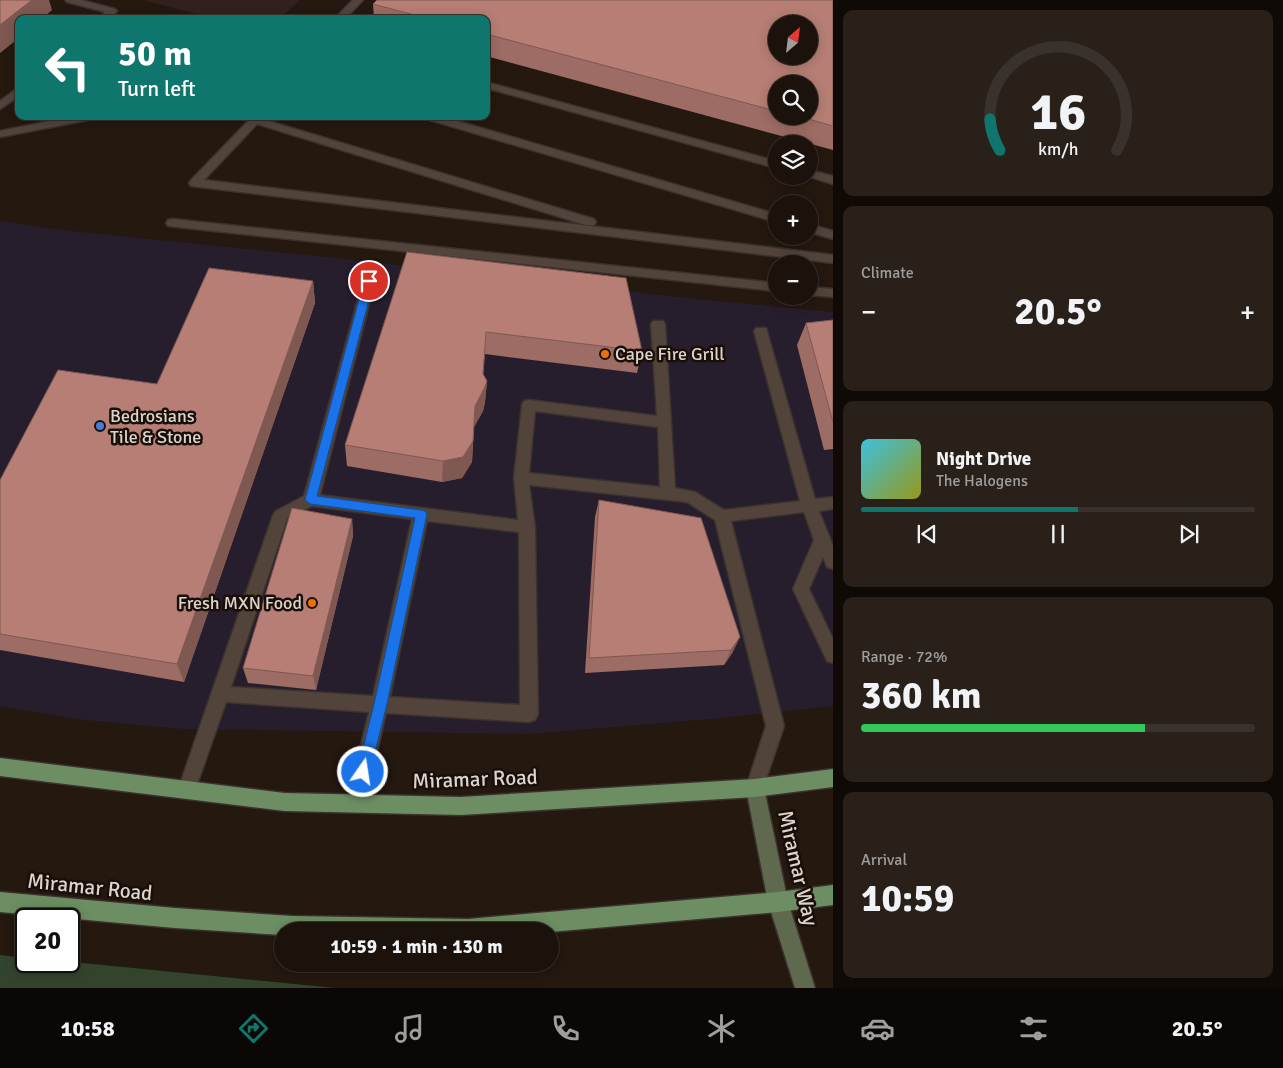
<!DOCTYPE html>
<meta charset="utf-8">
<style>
:root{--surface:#1b120b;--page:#282019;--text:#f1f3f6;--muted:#a09e9d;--line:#39322c;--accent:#0f766e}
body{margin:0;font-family:Signika,sans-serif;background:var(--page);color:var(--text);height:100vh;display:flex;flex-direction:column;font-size:19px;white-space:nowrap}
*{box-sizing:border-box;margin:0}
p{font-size:16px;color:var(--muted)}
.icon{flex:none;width:28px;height:28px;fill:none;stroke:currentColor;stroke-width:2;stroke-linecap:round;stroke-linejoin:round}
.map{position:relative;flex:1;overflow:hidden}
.side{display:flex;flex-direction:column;gap:10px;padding:10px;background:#0f0a06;width:450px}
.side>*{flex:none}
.guide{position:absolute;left:15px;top:15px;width:475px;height:105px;border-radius:10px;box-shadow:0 2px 12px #0003,0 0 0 1px var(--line);background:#0f766e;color:#fff;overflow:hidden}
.needle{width:32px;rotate:28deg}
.fabs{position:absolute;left:768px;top:15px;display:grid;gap:10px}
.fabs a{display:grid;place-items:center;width:50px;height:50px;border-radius:50%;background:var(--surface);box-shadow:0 2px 12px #0003,0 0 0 1px var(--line);font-size:25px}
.speed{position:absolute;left:15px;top:908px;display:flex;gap:10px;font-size:25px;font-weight:700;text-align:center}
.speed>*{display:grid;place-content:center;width:65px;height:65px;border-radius:50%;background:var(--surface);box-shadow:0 2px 12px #0003,0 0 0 1px var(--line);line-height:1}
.speed .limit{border:2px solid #111;border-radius:8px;background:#fff;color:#111}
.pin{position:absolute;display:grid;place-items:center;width:42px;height:42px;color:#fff;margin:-21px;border:2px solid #fff;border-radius:50%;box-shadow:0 1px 5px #0007}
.me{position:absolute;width:55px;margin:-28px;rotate:13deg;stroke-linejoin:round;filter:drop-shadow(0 0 4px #0008)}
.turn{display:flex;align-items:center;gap:18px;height:105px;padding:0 20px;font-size:22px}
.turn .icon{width:65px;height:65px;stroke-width:2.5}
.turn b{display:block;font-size:35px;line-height:42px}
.big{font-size:38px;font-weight:800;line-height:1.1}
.side .card{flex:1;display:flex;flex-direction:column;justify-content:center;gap:8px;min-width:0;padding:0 18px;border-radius:10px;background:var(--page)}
.side .dial{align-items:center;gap:0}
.dial svg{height:130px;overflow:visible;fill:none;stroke:var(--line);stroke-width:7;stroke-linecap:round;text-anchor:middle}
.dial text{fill:var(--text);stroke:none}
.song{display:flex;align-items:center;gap:15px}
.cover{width:60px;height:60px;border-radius:8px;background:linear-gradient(135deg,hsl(190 70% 55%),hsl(60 70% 35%))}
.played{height:5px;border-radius:2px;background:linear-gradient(90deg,var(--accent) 55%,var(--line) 55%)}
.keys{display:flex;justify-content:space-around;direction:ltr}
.heat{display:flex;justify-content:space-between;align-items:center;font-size:28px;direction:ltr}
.charge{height:8px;border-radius:4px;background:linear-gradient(90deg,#34c759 72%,var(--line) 0)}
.trip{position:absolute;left:274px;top:922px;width:285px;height:50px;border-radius:25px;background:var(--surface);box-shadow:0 2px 12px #0003,0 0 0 1px var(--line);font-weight:800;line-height:50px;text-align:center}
.tab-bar{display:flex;height:80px;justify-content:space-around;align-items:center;background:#0b0704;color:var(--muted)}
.tab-bar .icon{width:35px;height:35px}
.tab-bar .current{color:var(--accent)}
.tab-bar b{font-size:22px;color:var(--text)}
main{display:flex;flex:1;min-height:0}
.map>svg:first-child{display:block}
.commercial{fill:#271e2d}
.industrial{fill:#32211b}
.green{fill:#32452c}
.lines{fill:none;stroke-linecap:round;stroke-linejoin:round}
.lane-casing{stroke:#3b322e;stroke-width:3}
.secondary-casing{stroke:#3b322e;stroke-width:3}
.primary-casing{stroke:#3b322e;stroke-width:3}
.lane{fill:#52443a;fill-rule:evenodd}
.secondary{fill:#5f694e;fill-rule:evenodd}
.primary{fill:#6c8e62;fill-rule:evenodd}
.wall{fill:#9d6c64;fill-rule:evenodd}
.shaded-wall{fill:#7f5851}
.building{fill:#b67e74;stroke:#7f5851;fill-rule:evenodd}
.route{fill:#1a73e8;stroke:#114b97}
.food-dot{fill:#e8710a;stroke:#1a0f07;stroke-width:2}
.shop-dot{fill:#3f7fe0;stroke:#1a0f07;stroke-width:2}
.labels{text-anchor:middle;stroke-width:5;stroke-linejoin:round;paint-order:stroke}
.poi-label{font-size:18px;fill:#dcd4ce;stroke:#1a0f07;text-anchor:start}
.near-street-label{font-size:21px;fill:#dcd4ce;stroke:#1a0f07}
</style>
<main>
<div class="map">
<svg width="833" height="988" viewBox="0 0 833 988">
<rect width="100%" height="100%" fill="#24180f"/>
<!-- commercial -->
<path class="commercial" d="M 0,221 L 62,230 L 345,259 L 704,300 L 833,312 L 833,706 L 710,719 L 529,734 L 184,729 L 85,720 L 0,706 Z"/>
<!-- industrial -->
<path class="industrial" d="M 143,0 L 300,0 L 279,19 L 215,19 Z"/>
<!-- green -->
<path class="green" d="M 0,955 L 26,958 L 26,961 L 63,961 L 335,988 L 0,988 Z"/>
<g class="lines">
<!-- lane casing -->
<g class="lane-casing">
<path id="lane" d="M 65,0 L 81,0 L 115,9 L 117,11 L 109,19 L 98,19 L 105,12 L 67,2 Z
M 353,0 L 363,0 L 345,19 L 334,19 Z
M 486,82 L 776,161 L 776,168 L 486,88 Z
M 19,87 L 19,96 L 0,109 L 0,101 Z
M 75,116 L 98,116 L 93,119 L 0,137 L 0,131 Z
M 253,116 L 264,116 L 262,119 L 594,219 L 596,222 L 594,225 L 586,225 L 257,124 L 204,180 L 833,255 L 833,263 L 191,186 L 189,183 L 191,180 Z
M 422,116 L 440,116 L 776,214 L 776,222 L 423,118 Z
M 809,170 L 833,176 L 833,184 L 807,176 Z
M 172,219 L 776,283 L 776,291 L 168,226 L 166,223 L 168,220 Z
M 809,224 L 833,231 L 833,239 L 809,232 Z
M 369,277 L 375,281 L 320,495 L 518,520 L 514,478 L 522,405 L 524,401 L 529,400 L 657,416 L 651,324 L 653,321 L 663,321 L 665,324 L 675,488 L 695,492 L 724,510 L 800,501 L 754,331 L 756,328 L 766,328 L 815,499 L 833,497 L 833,509 L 819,511 L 833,546 L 833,569 L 827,567 L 823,557 L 809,589 L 833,639 L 833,663 L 827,661 L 793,589 L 814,540 L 804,512 L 731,521 L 784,726 L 761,794 L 755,797 L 749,794 L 746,788 L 766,726 L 715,520 L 687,502 L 529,485 L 535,527 L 538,714 L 535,720 L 529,722 L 386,713 L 365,803 L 362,809 L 356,812 L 350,809 L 347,803 L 369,712 L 226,702 L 193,796 L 187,799 L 181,796 L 178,790 L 273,515 L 276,511 L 304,496 L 363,281 ZM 535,411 L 658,427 L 660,487 L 529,473 ZM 312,506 L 412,519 L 373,696 L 231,687 L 287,519 ZM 427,521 L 519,532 L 520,705 L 390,697 Z
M 809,287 L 833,289 L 833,297 L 809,295 Z"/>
</g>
<!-- secondary casing -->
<g class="secondary-casing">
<path id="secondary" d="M 755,779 L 761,782 L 764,788 L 788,902 L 815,988 L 795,988 L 768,902 L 746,788 L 749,782 Z"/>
</g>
<!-- primary casing -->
<g class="primary-casing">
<path id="primary" d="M 0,758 L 285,793 L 461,797 L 755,779 L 833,769 L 833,787 L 755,797 L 461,815 L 285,811 L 0,776 Z
M 833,885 L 833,905 L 778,912 L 550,932 L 282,931 L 282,935 L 175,928 L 0,912 L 0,892 L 175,908 L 292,916 L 468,919 L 778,892 Z"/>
</g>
<!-- lane -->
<use href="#lane" class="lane"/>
<!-- secondary -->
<use href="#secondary" class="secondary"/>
<!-- primary -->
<use href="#primary" class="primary"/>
</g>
<!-- wall -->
<path class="wall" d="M 833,0 L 833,150 L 486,56 L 486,19 L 374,19 L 373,4 ZM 776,84 L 809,116 L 776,116 Z
M 407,252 L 642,351 L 637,373 L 485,354 L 483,374 L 487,381 L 485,402 L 483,411 L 474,427 L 472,462 L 462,478 L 442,482 L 347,466 L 345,445 Z
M 313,281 L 315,303 L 184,682 L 0,650 L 0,480 L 157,384 Z
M 833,320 L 833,449 L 824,450 L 797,345 L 806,323 Z
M 599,500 L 733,652 L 724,665 L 585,673 L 595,517 Z
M 352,519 L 353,536 L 316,690 L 248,683 L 243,668 Z"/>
<!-- shaded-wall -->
<path class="shaded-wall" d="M 32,0 L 49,0 L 52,10 L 42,19 L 19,19 L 19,38 L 0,53 L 0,25 Z
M 313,281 L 315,303 L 184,682 L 177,664 Z
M 487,381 L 485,402 L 483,411 L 474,427 L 475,406 Z
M 473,441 L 472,462 L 462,478 L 442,482 L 443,461 Z
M 352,519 L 353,536 L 316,690 L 313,676 Z
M 740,637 L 733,652 L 724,665 L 731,650 Z"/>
<!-- building -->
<path class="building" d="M 0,0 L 32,0 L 0,25 Z
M 377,0 L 833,0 L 833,126 L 798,116 L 809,116 L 809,84 L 776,84 L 776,111 L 486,34 L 486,19 L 429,19 L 373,4 ZM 776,24 L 809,24 L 809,56 L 776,56 Z
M 407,252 L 626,278 L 642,351 L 486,332 L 483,374 L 487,381 L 484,389 L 475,406 L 473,441 L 463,457 L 443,461 L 345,445 Z
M 209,268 L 313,281 L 177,664 L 0,634 L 0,480 L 58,370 L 157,384 Z
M 833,320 L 833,422 L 806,323 Z
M 599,500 L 701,518 L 740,637 L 731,650 L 589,658 Z
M 292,508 L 352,519 L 313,676 L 243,668 Z"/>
<!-- route -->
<path class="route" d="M 369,277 L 374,281 L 317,496 L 421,510 L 425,511 L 427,514 L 387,704 L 370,772 L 368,777 L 363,779 L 359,777 L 357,772 L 374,704 L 415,518 L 310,504 L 305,500 L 364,281 Z"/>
<!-- markers -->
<g class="food-dot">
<circle cx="605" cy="354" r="5"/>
<circle cx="312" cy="603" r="5"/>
</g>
<circle class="shop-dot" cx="100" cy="426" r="5"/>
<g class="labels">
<!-- poi labels -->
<g class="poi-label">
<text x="615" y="360">Cape Fire Grill</text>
<text x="110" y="422">Bedrosians<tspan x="110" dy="21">Tile &amp; Stone</tspan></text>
<text x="302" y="609" text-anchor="end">Fresh MXN Food</text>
</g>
<!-- near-street labels -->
<g class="near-street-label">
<text transform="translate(475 779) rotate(-2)" y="7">Miramar Road</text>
<text transform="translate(798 868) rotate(77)" y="7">Miramar Way</text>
<text transform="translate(90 887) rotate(6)" y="7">Miramar Road</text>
</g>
</g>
</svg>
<div class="fabs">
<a><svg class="needle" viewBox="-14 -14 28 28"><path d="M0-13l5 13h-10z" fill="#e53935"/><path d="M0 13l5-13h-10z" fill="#a09e9d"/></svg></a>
<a><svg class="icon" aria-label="search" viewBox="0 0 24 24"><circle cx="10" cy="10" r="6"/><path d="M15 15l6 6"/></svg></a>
<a><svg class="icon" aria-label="layers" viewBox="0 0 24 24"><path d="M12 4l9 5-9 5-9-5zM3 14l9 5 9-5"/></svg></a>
<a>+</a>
<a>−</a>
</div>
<div class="speed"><div class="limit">20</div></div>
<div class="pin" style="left:369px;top:281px;background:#d93025"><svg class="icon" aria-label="arrive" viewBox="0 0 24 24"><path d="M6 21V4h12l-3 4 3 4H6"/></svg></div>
<svg class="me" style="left:363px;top:772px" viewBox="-20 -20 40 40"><circle r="17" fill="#1a73e8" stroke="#fff" stroke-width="3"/><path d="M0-11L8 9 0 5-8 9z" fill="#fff"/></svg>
<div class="trip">10:59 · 1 min · 130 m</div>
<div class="guide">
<div class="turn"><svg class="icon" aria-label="left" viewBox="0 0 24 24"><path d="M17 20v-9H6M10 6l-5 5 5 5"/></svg><div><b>50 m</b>Turn left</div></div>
</div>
</div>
<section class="side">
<div class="card dial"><svg viewBox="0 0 100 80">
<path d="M14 69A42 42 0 1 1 86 69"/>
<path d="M14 69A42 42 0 0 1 8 50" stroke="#0f766e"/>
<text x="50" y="56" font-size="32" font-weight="700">16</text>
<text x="50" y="72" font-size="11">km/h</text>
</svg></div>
<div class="card"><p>Climate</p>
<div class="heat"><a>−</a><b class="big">20.5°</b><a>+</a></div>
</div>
<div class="card">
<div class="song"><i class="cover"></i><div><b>Night Drive</b><p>The Halogens</p></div></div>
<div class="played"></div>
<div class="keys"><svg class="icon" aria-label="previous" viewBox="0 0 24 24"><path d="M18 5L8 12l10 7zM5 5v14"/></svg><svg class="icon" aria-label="pause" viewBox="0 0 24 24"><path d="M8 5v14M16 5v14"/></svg><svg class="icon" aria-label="next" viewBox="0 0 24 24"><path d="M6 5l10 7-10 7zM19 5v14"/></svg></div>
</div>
<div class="card"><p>Range · 72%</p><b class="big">360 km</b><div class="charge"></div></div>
<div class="card"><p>Arrival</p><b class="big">10:59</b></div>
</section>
</main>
<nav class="tab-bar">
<b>10:58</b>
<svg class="icon current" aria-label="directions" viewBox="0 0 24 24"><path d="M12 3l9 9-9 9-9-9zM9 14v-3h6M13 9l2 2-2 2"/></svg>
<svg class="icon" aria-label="music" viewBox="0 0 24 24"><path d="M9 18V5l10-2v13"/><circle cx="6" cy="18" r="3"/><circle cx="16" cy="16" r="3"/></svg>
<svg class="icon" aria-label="phone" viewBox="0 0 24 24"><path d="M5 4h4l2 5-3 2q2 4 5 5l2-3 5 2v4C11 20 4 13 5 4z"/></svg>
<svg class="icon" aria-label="climate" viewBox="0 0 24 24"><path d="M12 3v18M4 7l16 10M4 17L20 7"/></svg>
<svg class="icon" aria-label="car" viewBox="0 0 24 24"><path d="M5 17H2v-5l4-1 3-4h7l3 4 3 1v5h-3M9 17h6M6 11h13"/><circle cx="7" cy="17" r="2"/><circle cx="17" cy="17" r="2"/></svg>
<svg class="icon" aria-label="filters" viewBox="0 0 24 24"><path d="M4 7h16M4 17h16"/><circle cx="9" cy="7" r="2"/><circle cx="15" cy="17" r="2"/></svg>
<b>20.5°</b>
</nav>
